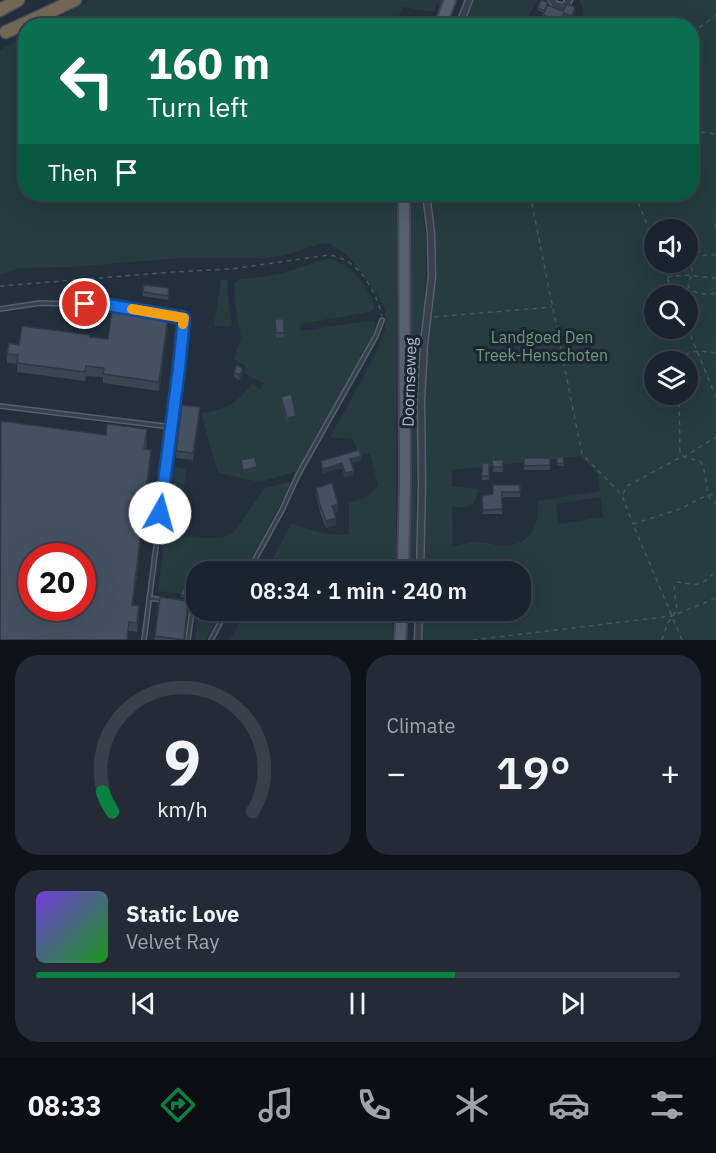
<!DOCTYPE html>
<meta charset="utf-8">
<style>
:root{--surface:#1b232e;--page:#242b36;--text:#f1f3f6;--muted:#a0a4aa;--line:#39404a;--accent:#0b8043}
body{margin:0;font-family:"IBM Plex Sans",sans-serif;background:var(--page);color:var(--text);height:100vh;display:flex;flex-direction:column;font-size:22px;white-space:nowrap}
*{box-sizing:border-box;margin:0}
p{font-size:20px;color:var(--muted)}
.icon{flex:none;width:33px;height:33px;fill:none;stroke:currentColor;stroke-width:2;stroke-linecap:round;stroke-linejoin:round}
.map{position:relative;height:640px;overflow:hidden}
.details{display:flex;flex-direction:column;gap:15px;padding:15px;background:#0f1319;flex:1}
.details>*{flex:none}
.guide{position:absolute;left:18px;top:18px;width:681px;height:183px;border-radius:24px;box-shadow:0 6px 24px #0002,0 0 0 2px var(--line);background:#0b6e4f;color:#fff;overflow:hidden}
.fabs{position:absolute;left:644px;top:219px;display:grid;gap:12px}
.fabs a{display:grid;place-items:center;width:54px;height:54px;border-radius:50%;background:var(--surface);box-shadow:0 6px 24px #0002,0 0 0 2px var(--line);font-size:30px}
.speed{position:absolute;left:18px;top:543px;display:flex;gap:12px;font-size:30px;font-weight:700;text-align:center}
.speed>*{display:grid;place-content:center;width:78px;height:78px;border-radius:50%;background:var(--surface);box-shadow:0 6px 24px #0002,0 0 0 2px var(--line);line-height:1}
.speed .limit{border:9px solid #d22;background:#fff;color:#111}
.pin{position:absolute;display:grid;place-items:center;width:51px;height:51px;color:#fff;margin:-26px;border:3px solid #fff;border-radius:50%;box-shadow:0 2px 6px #0007}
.me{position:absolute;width:66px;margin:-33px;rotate:7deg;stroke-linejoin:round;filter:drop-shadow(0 0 4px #0008)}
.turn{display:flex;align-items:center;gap:21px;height:126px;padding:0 30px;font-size:27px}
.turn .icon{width:78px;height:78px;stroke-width:2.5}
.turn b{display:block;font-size:42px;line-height:51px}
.then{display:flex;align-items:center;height:57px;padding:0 30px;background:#0003;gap:12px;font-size:22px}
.big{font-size:45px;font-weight:600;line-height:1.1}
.details .widget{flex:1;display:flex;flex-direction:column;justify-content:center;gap:9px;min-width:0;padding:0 21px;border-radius:24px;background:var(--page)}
.details .dial{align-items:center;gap:0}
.dial svg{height:156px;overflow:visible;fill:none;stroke:var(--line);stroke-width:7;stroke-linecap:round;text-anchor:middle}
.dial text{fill:var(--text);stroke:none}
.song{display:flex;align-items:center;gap:18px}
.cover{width:72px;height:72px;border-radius:9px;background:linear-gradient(135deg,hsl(260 70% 55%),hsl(120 70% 35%))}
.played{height:6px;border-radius:3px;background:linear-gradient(90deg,var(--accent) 65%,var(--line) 65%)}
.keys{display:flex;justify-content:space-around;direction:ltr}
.heat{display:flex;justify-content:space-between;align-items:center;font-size:33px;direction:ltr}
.details .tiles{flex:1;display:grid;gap:15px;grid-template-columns:1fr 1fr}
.widget:last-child{grid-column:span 2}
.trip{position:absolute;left:186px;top:561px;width:345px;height:60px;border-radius:24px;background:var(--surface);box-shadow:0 6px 24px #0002,0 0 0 2px var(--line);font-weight:600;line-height:60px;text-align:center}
.tab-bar{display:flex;height:96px;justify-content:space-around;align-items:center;background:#0b0e12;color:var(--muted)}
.tab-bar .icon{width:42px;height:42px}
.tab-bar .active{color:var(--accent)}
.tab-bar b{font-size:27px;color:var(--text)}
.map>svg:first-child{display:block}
.green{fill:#263c3f;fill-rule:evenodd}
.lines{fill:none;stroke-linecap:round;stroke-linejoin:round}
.lane-casing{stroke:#565f6c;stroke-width:6}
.street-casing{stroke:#565f6c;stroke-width:9}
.primary-casing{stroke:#414a57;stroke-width:14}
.highway-casing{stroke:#434c59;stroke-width:15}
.path{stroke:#44595c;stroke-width:1.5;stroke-dasharray:4.5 4.5;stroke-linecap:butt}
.lane{stroke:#38414e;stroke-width:3}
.street{stroke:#38414e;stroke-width:6}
.primary{stroke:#56606e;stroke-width:10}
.highway{stroke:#746855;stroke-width:12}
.wall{fill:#3b4654}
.shaded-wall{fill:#303945}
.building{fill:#455162;stroke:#303945;stroke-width:1.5;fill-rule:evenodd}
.route-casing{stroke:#114b97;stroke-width:15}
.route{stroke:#1a73e8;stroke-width:10}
.slow{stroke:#f59e0b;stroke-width:10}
.labels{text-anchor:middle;stroke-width:6;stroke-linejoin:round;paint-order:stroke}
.park-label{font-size:16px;fill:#6b9a76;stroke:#1d2633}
.street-label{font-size:16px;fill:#b4bcc9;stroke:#1d2633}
</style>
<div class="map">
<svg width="716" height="640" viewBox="0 0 716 640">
<rect width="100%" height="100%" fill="#242f3e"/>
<!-- green -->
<path class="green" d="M 90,0 L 445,0 L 442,8 L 436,4 L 435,12 L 402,7 L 396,25 L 44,26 Z
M 471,0 L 538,0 L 523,25 L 460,26 Z
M 579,0 L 716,0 L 716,640 L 421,640 L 421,611 L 520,610 L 520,572 L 422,571 L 425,507 L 424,376 L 433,307 L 434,278 L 427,194 L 692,194 L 692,26 L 576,25 L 582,17 L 584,10 ZM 654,230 L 687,230 L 687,262 L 654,262 ZM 654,296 L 687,296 L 687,328 L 654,328 ZM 654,362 L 687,362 L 687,394 L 654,394 ZM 580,456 L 598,474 L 600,491 L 537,501 C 540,525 531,544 506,546 C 496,546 486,542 477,542 C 469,542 460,545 453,546 L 452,507 C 468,508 476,508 478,489 L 452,486 L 452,470 ZM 600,497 L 603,517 L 559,524 L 556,504 Z
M 25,36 L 26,194 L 397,194 L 396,571 L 267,571 L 291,523 C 311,530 328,537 349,534 L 349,503 C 361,499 372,496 378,485 L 370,453 L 359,455 L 353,439 L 330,437 L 352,398 L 378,348 L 385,330 L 385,311 L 383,304 L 369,283 L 353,261 L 344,253 L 329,243 L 320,244 L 282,256 L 267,258 L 181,258 L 72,267 L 19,268 L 0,275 L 0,50 Z
M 408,194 L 421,194 L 427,249 L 418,412 L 415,571 L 407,572 Z
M 331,259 C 337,262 343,264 348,268 C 359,276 373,294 374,308 L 369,312 L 300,324 L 301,331 L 374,320 C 377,331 369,343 364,352 L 298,471 L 260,482 L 218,473 L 201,413 C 224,411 238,403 252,384 L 261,389 L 264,383 L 244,373 L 246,366 L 234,359 L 241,337 L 234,296 L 235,283 L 240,279 C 257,278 273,276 289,271 C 303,267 316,260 331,259 Z
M 221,279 L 228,280 L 228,281 L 227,290 L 232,326 L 214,326 Z
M 173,467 L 186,469 L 182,510 L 168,509 Z
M 293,481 L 244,571 L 196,572 L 196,596 L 158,591 L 165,533 C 184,535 215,543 232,534 L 265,488 Z
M 199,611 L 222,611 L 206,640 L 195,640 Z
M 246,611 L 394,611 L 392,640 L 230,640 Z"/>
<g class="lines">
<!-- lane casing -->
<g class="lane-casing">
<path id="lane" d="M 411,26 L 439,20
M 0,309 L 40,303 L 108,305 L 184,318 L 179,368 L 144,640
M 0,406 L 172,427
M 248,572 L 282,510 L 298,475 L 376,336 L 382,320
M 149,598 L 162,600
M 187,603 L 193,604 L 188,640
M 211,640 L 227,610"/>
</g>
<!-- street casing -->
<g class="street-casing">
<path id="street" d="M 552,0 L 555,5 L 564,7 L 569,0
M 459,26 L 469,0
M 420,572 L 422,485 L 421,400 L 424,344 L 432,276 L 431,233 L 426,194
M 418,640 L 419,610"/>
</g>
<!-- primary casing -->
<g class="primary-casing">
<path id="primary" d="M 440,26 L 450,0
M 403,572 L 405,481 L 404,194
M 400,640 L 402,610"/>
</g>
<!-- highway casing -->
<g class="highway-casing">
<path id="highway" d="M 0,10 L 18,0
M 6,32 L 75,0"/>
</g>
<!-- path -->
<path class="path" d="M 692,33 L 716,15
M 692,131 L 716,134
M 530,194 L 582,454 L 622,495 L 633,524
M 635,194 L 654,243
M 716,224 L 716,231
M 716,255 L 706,255 L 702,256 L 695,244 C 681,253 693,259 692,271 C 692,277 689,280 688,286 C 696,295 704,295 716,293
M 661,262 L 674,296
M 667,277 L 685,275 L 716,278
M 0,286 L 173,272 L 231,269 L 329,255 C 333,256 338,257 343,259 C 363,268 377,295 382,316
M 434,317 L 552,307
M 687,327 L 716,397
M 679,362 C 688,348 702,351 716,353
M 681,394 L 679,398 L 680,452 L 684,457 L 700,461 C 708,474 704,488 711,501 L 716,503
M 623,494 L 627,486 L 681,457 L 684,457 L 716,437
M 473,640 L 672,616 L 716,598
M 662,640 L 667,624 L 677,610 L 674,589 L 676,582 C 685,582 695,587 703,582 C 708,579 711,575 716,572
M 682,640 L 633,524 L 680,509 L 701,498 L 716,493"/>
<!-- lane -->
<use href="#lane" class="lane"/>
<!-- street -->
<use href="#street" class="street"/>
<!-- primary -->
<use href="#primary" class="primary"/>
<!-- highway -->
<use href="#highway" class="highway"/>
</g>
<!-- wall -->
<path class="wall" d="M 548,5 L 563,11 L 575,14 L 572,23 L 564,20 L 562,26 L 551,26 L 543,22 L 543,15 L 544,13 L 538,10 L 538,8 Z
M 143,292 L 169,292 L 168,300 L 143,296 Z
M 275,319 L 284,319 L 284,337 L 276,338 Z
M 168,326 L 159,391 L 103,383 L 103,377 L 86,376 L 85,381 L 17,372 L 17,364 L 7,363 L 7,354 L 19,345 L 90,337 L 108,339 Z
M 234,372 L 243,373 L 239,380 L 234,377 Z
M 281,397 L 296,420 L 287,423 L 281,402 Z
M 200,414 L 193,460 L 176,458 L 176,451 Z
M 106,435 L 147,438 L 146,449 L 151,459 L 133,606 L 139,616 L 137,632 L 129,631 Z
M 563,457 L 564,466 L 557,466 L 557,458 Z
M 524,458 L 550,458 L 550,470 L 524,470 Z
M 492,460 L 503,460 L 503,472 L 493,472 Z
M 321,461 L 361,461 L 352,463 L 354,475 L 345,478 L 342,468 L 323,473 L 321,466 Z
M 482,463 L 489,463 L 489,480 L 482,480 Z
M 520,485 L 520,497 L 502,497 L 502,514 L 483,514 L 482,496 L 493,494 Z
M 316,488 L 338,511 L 334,513 L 336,525 L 326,528 L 320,512 L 316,495 Z
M 191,590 L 190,599 L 181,597 L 181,595 Z
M 188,611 L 185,640 L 155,640 L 155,636 Z"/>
<!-- shaded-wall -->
<path class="shaded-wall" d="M 575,7 L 575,14 L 572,23 L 572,16 Z
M 564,13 L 564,20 L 562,26 L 561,26 L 561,22 Z
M 168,317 L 168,326 L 159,391 L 159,382 Z
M 243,369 L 243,373 L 239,380 L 239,375 Z
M 200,407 L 200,414 L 193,460 L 193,453 Z
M 296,416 L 296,420 L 287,423 L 287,418 Z
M 151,450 L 151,459 L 132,615 L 132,605 Z
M 361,456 L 361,461 L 350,464 L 350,459 Z
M 342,463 L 342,468 L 323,473 L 323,469 Z
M 257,467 L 257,471 L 243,475 L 243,470 Z
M 354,471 L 354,475 L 345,478 L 345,473 Z
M 338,504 L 338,511 L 332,513 L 332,506 Z
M 336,518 L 336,525 L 326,528 L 326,521 Z
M 188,601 L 188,611 L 185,640 L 184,640 Z
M 139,606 L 139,616 L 137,632 L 137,623 Z"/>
<!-- building -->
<path class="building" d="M 541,0 L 548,2 L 545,11 L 538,8 Z
M 567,4 L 575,7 L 572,16 L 564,13 L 561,22 L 543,15 L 547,5 L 563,11 Z
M 144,285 L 169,288 L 168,296 L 143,292 Z
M 112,309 L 168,317 L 159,382 L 103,374 L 104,368 L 86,366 L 85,372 L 17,363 L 18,355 L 7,354 L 9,343 L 19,345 L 22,326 L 90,335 L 90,337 L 108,339 Z
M 275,319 L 284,319 L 284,333 L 276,333 Z
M 237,365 L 243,369 L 239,375 L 234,372 Z
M 291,394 L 296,416 L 287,418 L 281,397 Z
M 182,405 L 200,407 L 193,453 L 176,451 Z
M 1,421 L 106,435 L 107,424 L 147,429 L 144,449 L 151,450 L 132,605 L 139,606 L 137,623 L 129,622 L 127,640 L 0,640 ZM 32,556 L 82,556 L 82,608 L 32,608 Z
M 359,450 L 361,456 L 350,459 L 354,471 L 345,473 L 342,463 L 323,469 L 321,461 Z
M 255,457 L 257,467 L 243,470 L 241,460 Z
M 563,457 L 564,463 L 557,464 L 557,458 Z
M 524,458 L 550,458 L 550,465 L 524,466 Z
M 492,460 L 503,460 L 503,467 L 493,467 Z
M 482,463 L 489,463 L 489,476 L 482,476 Z
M 332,483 L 338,504 L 332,506 L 336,518 L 326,521 L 320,505 L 316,488 Z
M 493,485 L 520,485 L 520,492 L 502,492 L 502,509 L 483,510 L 482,496 L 493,494 Z
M 182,589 L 191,590 L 190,596 L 181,595 Z
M 160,597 L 188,601 L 184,640 L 155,636 Z"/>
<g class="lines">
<!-- route casing -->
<g class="route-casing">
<path id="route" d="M 85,304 L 108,305 L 184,318 L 179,368 L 160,513"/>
</g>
<!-- route -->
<use href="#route" class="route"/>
<!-- slow -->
<path class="slow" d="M 132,309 L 184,318 L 183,324"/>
</g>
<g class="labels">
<!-- park labels -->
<g class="park-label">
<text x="542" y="343">Landgoed Den<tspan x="542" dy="18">Treek-Henschoten</tspan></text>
</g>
<!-- street labels -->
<g class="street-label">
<text transform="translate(409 382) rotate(-88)" y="6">Doornseweg</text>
</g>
</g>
</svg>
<div class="fabs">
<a><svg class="icon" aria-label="sound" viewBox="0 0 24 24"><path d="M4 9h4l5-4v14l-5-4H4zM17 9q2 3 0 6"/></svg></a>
<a><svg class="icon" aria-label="search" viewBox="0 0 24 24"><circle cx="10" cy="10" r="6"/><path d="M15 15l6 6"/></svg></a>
<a><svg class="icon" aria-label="layers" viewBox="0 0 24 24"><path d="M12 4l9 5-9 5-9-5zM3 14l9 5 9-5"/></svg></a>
</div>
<div class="speed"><div class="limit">20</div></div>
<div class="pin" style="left:85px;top:304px;background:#d93025"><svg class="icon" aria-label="arrive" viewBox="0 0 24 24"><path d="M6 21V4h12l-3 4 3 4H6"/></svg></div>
<svg class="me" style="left:160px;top:513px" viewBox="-20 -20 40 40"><circle r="19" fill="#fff"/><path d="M0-13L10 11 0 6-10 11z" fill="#1a73e8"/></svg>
<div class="trip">08:34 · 1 min · 240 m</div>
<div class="guide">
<div class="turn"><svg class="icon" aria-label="left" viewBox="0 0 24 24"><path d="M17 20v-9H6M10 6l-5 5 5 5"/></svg><div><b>160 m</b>Turn left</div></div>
<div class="then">Then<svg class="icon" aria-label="arrive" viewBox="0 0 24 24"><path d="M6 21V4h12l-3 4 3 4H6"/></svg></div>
</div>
</div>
<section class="details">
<div class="tiles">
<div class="widget dial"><svg viewBox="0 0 100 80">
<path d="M14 69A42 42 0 1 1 86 69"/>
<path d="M14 69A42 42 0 0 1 9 59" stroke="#0b8043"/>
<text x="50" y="56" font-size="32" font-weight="700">9</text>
<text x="50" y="72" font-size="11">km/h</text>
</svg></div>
<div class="widget"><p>Climate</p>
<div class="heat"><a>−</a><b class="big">19°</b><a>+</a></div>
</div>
<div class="widget">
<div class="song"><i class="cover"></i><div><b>Static Love</b><p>Velvet Ray</p></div></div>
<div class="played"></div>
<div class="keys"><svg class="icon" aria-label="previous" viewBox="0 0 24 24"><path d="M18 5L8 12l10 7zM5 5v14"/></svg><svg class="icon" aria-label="pause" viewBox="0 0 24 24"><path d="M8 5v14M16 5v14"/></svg><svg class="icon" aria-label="next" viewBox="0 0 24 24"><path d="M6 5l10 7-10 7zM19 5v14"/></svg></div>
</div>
</div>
</section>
<nav class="tab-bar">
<b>08:33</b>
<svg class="icon active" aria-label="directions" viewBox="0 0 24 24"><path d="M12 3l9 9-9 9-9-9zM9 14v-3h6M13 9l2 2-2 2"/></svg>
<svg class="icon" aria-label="music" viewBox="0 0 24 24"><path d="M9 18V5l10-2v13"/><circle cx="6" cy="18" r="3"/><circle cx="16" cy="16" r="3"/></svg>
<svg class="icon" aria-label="phone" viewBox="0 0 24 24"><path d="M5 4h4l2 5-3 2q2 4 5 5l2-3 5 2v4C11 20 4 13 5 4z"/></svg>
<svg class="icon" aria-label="climate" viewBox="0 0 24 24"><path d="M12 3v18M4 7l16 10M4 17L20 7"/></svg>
<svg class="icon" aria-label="car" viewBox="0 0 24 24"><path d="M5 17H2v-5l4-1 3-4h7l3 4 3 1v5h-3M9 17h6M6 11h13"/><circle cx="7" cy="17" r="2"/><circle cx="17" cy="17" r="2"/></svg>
<svg class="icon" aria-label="filters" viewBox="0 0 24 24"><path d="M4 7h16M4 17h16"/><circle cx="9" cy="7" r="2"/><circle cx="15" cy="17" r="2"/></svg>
</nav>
